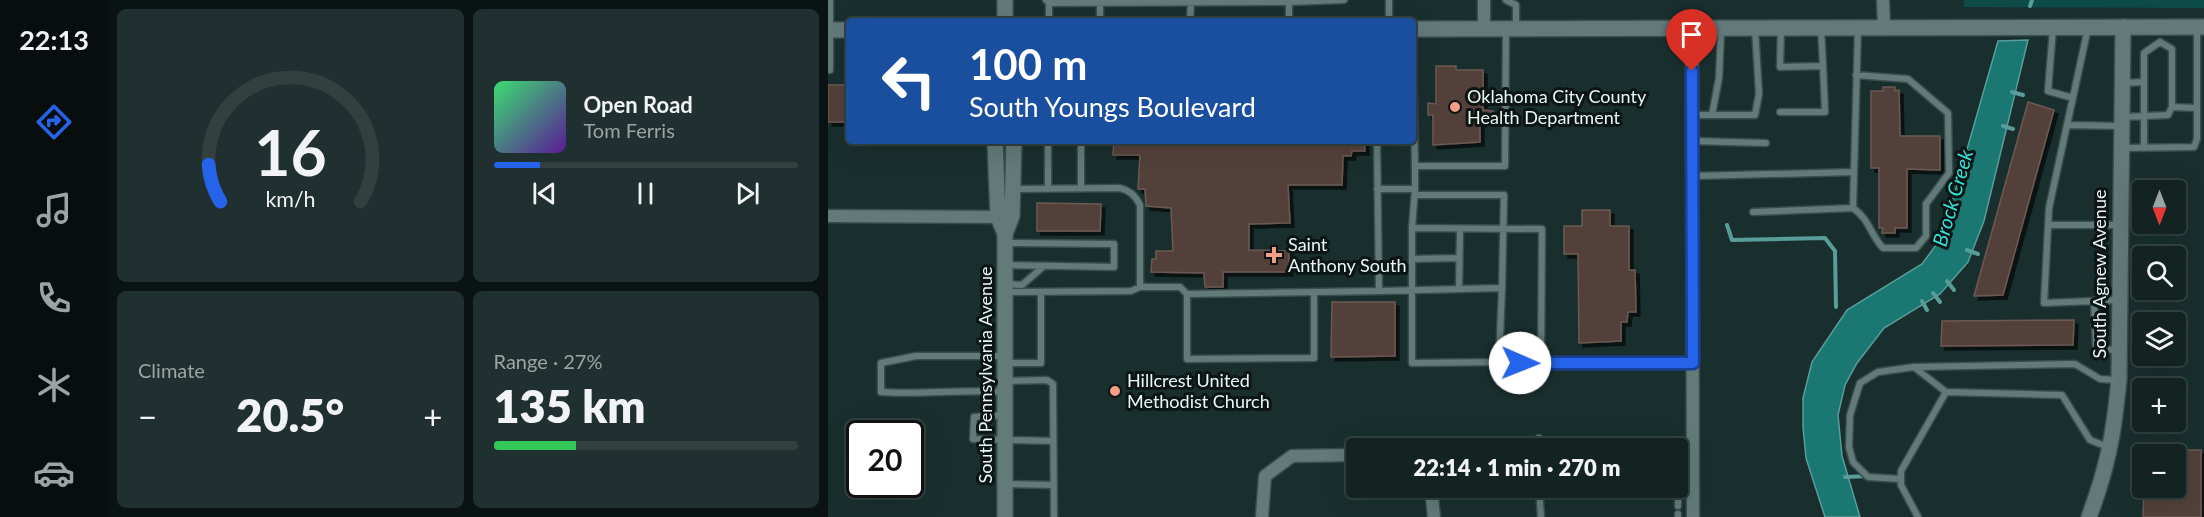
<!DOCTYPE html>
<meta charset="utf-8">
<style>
:root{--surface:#132322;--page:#202f2f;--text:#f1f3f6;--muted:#9da4a5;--line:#324040;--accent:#2563eb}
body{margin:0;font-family:Lato,sans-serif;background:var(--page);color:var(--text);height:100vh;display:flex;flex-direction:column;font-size:22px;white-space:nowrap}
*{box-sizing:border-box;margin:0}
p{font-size:20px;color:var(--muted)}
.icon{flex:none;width:33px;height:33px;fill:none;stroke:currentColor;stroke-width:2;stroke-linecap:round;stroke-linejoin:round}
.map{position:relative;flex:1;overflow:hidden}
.sheet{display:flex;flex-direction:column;gap:9px;padding:9px;background:#0a1313;width:720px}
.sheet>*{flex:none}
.top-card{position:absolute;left:18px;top:18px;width:570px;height:126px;border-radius:6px;box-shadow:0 6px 24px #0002,0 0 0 2px var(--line);background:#1a4fa0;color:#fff;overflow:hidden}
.needle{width:39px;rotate:180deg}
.tools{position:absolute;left:1304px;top:180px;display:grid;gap:12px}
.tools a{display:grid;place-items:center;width:54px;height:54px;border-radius:6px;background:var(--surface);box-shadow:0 6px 24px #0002,0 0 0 2px var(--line);font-size:30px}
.speed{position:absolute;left:18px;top:420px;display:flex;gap:12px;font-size:30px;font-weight:700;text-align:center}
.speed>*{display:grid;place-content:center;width:78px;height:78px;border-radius:50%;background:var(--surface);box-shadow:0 6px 24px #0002,0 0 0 2px var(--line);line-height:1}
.speed .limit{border:3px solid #111;border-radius:9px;background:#fff;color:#111}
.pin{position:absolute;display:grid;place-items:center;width:51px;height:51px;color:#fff;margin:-62px -26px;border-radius:50% 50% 50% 0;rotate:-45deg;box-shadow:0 0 6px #0007}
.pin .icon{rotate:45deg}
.me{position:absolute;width:66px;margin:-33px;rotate:91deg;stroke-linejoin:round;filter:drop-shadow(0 0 4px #0008)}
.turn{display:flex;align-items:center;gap:21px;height:126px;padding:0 24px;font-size:27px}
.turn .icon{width:78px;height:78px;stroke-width:2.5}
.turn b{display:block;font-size:42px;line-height:51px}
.big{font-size:45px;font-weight:800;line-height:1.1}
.sheet .card{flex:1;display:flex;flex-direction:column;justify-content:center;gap:9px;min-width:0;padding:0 21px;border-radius:9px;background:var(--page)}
.sheet .dial{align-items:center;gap:0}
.dial svg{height:156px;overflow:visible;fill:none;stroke:var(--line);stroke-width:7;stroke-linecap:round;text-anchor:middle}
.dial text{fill:var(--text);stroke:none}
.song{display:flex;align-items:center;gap:18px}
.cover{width:72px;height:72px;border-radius:9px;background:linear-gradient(135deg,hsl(140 70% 55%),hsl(270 70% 35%))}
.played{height:6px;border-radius:3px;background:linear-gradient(90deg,var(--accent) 15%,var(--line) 15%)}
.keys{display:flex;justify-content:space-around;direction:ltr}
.heat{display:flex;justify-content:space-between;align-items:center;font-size:33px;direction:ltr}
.charge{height:9px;border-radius:4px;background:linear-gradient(90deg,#34c759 27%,var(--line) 0)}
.sheet .tiles{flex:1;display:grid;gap:9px;grid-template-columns:repeat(2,1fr)}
.trip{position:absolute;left:518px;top:438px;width:342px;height:60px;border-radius:6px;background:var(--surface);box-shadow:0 6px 24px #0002,0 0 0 2px var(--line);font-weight:800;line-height:60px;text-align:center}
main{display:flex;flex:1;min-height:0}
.menu{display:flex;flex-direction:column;width:108px;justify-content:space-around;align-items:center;background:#080e0e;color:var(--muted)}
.menu .icon{width:42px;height:42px}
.menu .selected{color:var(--accent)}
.menu b{font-size:27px;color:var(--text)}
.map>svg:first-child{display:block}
.green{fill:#0c4b47}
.water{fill:#1a7772;stroke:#589d99;stroke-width:1.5}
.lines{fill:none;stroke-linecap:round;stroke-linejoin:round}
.stream{stroke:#589d99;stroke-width:4}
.building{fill:#523f3a;stroke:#6d5953;stroke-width:1.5;filter:url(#shadow)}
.lane-casing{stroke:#394d4c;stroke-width:9}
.street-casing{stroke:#394d4c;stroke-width:15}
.secondary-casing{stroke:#394d4c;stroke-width:18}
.lane{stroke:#627b78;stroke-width:6}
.street{stroke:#627b78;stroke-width:12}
.secondary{stroke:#627b78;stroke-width:15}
.route-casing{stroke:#184099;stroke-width:15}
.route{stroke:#2563eb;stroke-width:10}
.poi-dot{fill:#f49e88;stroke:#0c1514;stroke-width:2}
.labels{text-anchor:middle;stroke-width:6;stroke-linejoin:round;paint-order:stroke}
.poi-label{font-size:18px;fill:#e9f7f5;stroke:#0c1514;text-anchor:start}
.street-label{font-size:18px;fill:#e9f7f5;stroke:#0c1514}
.water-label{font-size:20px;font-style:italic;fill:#36e1d8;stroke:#0c1514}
</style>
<main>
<nav class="menu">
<b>22:13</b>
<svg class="icon selected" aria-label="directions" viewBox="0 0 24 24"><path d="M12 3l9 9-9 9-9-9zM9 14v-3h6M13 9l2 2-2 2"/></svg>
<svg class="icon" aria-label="music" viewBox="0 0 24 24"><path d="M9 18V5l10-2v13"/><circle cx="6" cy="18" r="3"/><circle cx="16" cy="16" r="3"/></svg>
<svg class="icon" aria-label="phone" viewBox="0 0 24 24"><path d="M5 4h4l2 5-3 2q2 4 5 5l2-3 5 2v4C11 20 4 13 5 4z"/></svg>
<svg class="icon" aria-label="climate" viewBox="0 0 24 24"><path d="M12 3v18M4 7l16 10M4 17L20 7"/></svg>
<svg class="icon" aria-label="car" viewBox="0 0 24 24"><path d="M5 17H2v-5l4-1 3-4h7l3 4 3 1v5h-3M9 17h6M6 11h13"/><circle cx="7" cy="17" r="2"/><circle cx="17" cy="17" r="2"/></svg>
</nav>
<section class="sheet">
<div class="tiles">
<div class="card dial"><svg viewBox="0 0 100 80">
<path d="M14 69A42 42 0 1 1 86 69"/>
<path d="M14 69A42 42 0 0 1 8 50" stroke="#2563eb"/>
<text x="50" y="56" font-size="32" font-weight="700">16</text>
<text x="50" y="72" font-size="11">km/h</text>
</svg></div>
<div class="card">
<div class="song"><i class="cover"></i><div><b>Open Road</b><p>Tom Ferris</p></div></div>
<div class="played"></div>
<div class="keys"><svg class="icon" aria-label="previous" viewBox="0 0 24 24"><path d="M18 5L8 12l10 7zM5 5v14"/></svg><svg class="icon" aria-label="pause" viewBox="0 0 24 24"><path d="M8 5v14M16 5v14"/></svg><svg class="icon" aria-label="next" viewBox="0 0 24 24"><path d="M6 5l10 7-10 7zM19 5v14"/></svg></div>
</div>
<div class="card"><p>Climate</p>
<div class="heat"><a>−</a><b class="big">20.5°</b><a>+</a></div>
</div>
<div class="card"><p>Range · 27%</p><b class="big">135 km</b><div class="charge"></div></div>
</div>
</section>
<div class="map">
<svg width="1376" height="517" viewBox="0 0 1376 517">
<defs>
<filter id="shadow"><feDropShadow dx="4" dy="4" stdDeviation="0" flood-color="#0009"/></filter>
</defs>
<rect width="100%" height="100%" fill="#192f2e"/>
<!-- green -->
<path class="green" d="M 1136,0 L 1376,0 L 1376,8 L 1136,7 Z"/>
<!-- water -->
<path class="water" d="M 1200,40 L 1156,221 L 1140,262 L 1112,294 L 1056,328 L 1029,363 L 1017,385 L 1010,415 L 1014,456 L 1032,517 L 997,517 L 978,458 L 975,427 L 975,398 L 984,362 L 1019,310 L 1094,264 L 1114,237 L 1170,41 Z"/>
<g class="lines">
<!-- stream -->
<path class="stream" d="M 1202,6 L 1204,0
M 1184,92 L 1195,95
M 1175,126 L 1185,129
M 899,225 L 904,240 L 997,238 L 1007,251 L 1008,307
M 1139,250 L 1150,254
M 1119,281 L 1126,290
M 1105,293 L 1112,302
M 1094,301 L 1099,310
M 1017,477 L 1040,476"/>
</g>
<!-- building -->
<path class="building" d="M 608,66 L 628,66 L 628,70 L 655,70 L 655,110 L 665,111 L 652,125 L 652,142 L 605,145 L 605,115 L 600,115 L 600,103 L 608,104 Z
M 0,85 L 17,85 L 17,122 L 0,122 Z
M 1055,87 L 1067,87 L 1067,91 L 1071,90 L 1072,136 L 1112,136 L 1112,170 L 1079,169 L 1079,228 L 1067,228 L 1067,233 L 1054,233 L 1055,228 L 1051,228 L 1051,168 L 1043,168 L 1043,91 L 1055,91 Z
M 1200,102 L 1226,110 L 1175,295 L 1146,296 Z
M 286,141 L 536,141 L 537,151 L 524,151 L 523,156 L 515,156 L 514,185 L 460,185 L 462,223 L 421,224 L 421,250 L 461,251 L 461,272 L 395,272 L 395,287 L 377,287 L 376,273 L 323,272 L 324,259 L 328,259 L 328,251 L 345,251 L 343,208 L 318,206 L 317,189 L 310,189 L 312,155 L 285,155 Z
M 209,203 L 273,204 L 272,231 L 209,231 Z
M 754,210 L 782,210 L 782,226 L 801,226 L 801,270 L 807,270 L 808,312 L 800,312 L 799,322 L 793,322 L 793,341 L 751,343 L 750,254 L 736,254 L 736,226 L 754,226 Z
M 504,302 L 567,302 L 567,356 L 503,357 Z
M 1246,320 L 1245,345 L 1113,346 L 1114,321 Z
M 1347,450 L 1373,450 L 1373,517 L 1315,517 L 1316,488 L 1347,488 Z"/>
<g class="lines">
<!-- lane casing -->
<g class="lane-casing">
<path id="lane" d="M 218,0 L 221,3 L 461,2 L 461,21
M 678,0 L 688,5 L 688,29
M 272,1 L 272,21
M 461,2 L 516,0
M 221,3 L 221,21
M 362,21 L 363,0
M 561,21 L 561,0
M 1225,28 L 1220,91 L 1245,98
M 1260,28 L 1221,208 L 1216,303 L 1290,300
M 953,29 L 952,67 L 995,66 L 993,29
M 585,56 L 587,166 L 677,166 L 678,29
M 0,70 L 2,70 L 2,0
M 1296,83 L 1316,82
M 1344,107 L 1369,108
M 952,112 L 997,112 L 995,66
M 864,115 L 927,115 L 931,94 L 927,29
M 884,115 L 891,78 L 893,30
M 1295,117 L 1340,115 L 1344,107 L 1344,49 L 1332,42
M 1240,125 L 1292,126
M 220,141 L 220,189
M 253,141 L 253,188
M 549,141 L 551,291 L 674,288 L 671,362 L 865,363
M 864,141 L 938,143
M 1293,148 L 1366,147 L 1369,139 L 1369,27
M 1316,148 L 1316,53 L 1332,42
M 865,176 L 1026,172
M 186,189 L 292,188 C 302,191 307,195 312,205 L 312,287
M 549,189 L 587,189 L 587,166
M 587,189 L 584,228 L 714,229 L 713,363
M 587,195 L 676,195 L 674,288
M 1025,208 C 1042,220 1042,234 1055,248 L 1088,248 L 1098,236 L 1098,204 L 1121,173 L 1120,113 L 1080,79 L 1028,75
M 925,212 L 1025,208 L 1030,29
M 1220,225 L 1291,225
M 584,228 L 584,363 L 671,362
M 584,259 L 631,258
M 178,265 L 286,267 L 286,244 L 178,243
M 178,284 L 194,285 L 216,266
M 631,289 L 632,229
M 177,292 L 303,291 L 312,287 L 352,287 L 359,294 L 551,291
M 359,294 L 359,359 L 486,358 L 486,292
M 1266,301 L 1268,347 L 1290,351
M 177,356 L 88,356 L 53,363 L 53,392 C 94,395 135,389 177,392
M 177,363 L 213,363 L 213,292
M 1086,367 L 1118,392
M 178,381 L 219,380 L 225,384 L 226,517
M 177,415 L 146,417 L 145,439 L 224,441
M 711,438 L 711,448
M 1073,479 L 1040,477 L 1025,462 L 1021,447 L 1022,415 L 1032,383 L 1050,372 L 1086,367 L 1247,364 L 1272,379 L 1290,380
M 178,484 L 226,485
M 711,488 L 713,517
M 850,506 L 850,456 L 865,456
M 850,514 L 850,517
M 1090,517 L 1073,485 L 1073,471 L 1118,392 L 1234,395 L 1262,440 L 1280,447"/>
</g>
<!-- street casing -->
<g class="street-casing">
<path id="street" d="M 656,0 L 656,29
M 1055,0 L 1056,28
M 864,29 L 865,517
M 0,216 L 170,217
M 603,488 L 606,517
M 434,517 L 437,476 L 464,456 L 528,455"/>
</g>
<!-- secondary casing -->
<g class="secondary-casing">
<path id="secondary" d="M 177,0 L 177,21
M 585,29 L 1376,27
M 0,30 L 21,30
M 167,141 L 170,217 L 177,234
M 177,517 L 177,234 L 184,216 L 186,141
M 1261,517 C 1280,466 1286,433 1291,379 L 1295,27"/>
</g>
<!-- lane -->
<use href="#lane" class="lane"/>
<!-- street -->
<use href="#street" class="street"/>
<!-- secondary -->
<use href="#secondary" class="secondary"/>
</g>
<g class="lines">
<!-- route casing -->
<g class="route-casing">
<path id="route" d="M 692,363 L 865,363 L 864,71"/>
</g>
<!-- route -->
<use href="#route" class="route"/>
</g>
<!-- markers -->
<g class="poi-dot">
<circle cx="627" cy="107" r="6"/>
<path d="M443 246h6v6h6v6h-6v6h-6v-6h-6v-6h6z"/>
<circle cx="287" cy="391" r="6"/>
</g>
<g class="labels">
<!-- poi labels -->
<g class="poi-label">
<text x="639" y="103">Oklahoma City County<tspan x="639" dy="21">Health Department</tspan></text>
<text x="460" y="251">Saint<tspan x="460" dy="21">Anthony South</tspan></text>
<text x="299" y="387">Hillcrest United<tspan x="299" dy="21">Methodist Church</tspan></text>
</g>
<!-- street labels -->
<g class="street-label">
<text transform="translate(1272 274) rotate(-90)" y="6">South Agnew Avenue</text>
<text transform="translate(158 375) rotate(-90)" y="6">South Pennsylvania Avenue</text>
</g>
<!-- water labels -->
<g class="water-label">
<text transform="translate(1125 198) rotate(-74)" y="7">Brock Creek</text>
</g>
</g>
</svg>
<div class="tools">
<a><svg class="needle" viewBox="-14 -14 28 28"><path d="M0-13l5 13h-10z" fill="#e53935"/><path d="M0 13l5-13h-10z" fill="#9da4a5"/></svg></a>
<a><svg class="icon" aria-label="search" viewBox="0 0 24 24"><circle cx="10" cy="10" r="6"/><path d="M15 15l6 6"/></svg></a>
<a><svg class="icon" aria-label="layers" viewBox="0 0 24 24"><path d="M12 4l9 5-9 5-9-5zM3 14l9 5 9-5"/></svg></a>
<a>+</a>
<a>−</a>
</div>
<div class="speed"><div class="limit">20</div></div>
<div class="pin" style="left:864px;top:71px;background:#d93025"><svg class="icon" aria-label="arrive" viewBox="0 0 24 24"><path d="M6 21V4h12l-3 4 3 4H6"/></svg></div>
<svg class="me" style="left:692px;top:363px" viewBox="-20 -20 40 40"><circle r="19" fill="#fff"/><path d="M0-13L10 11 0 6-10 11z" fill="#2563eb"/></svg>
<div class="trip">22:14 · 1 min · 270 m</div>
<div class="top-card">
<div class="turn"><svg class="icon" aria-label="left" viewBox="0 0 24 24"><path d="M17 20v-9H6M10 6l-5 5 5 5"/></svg><div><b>100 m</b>South Youngs Boulevard</div></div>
</div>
</div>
</main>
